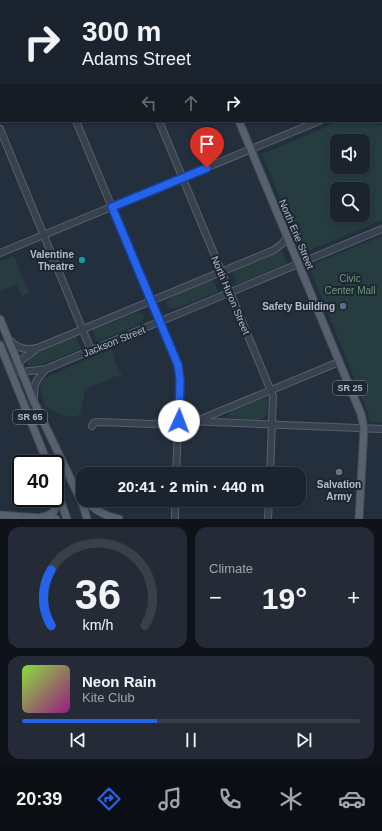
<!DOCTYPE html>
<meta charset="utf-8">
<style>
:root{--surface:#1b232e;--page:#242b36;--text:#f1f3f6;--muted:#a0a4aa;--line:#39404a;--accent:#2563eb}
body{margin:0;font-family:Helvetica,sans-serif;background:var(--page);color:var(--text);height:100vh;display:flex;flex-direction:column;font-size:15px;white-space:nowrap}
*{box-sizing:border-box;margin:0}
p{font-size:13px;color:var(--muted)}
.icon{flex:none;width:22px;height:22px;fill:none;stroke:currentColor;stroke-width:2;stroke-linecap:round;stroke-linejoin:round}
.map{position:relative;height:519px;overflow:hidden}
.side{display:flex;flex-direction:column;gap:8px;padding:8px;background:#0f1319;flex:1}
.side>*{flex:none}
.banner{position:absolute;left:0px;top:0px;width:382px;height:122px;box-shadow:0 2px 6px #0003,0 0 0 1px var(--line);background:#1b232e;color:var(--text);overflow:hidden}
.tools{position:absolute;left:330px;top:134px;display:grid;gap:8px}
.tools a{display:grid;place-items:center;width:40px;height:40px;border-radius:8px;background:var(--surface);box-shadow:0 2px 6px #0003,0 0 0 1px var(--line);font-size:20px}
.speed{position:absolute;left:12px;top:455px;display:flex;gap:8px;font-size:20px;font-weight:700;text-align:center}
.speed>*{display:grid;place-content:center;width:52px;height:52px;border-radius:50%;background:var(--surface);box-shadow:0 2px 6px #0003,0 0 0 1px var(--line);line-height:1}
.speed .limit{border:2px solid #111;border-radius:6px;background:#fff;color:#111}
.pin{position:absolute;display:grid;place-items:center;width:34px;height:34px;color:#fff;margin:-41px -17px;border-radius:50% 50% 50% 0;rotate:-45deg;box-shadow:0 0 4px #0007}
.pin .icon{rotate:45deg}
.me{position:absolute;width:44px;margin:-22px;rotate:2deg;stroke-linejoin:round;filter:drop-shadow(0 0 3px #0008)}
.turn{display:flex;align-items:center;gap:14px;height:84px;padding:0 16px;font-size:18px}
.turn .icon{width:52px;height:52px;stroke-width:2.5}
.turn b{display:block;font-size:28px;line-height:34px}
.lanes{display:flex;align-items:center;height:38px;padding:0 16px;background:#0003;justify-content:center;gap:20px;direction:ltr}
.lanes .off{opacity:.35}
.big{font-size:30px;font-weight:600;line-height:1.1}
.side .card{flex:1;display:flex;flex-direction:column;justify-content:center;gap:6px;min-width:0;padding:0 14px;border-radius:12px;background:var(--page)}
.side .dial{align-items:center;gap:0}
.dial svg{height:104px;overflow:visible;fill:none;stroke:var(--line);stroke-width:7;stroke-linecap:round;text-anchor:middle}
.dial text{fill:var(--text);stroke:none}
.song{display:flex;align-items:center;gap:12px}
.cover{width:48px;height:48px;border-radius:6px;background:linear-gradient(135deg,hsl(90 70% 55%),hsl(310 70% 35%))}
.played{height:4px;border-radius:2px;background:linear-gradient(90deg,var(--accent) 40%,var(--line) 40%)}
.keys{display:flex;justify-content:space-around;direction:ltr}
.heat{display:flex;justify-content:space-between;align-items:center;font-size:22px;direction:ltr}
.side .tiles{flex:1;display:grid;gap:8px;grid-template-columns:1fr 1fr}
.card:last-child{grid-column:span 2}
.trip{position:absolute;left:76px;top:467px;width:230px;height:40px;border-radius:12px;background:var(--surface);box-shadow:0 2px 6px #0003,0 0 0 1px var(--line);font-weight:600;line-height:40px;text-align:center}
.tabs{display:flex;height:64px;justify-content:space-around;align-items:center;background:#0b0e12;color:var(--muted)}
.tabs .icon{width:28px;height:28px}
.tabs .on{color:var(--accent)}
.tabs b{font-size:18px;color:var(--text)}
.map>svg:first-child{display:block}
.green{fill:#263c3f;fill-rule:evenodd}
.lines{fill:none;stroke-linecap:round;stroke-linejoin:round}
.minor-casing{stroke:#565f6c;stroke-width:8}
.major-casing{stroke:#414a57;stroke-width:9}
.minor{stroke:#38414e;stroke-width:6}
.major{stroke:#56606e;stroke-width:7}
.route-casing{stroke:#184099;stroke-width:10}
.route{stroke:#2563eb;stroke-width:7}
.culture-dot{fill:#0f9aa8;stroke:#1d2633;stroke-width:1.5}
.service-dot{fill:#5c6f8a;stroke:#1d2633;stroke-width:1.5}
.worship-dot{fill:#6b7280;stroke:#1d2633;stroke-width:1.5}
.labels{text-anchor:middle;stroke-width:4;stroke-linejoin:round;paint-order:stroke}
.shield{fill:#1d2633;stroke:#878f9c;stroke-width:1}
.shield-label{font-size:9px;font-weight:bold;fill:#b4bcc9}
.street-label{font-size:10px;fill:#b4bcc9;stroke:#1d2633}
.poi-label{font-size:10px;font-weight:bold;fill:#b4bcc9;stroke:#1d2633;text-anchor:end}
.park-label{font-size:10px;fill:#6b9a76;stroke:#1d2633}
</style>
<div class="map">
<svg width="382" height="519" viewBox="0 0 382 519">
<rect width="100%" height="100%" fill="#242f3e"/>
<!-- green -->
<path class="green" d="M 345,0 L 382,0 L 382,85 L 381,1 Z
M 340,121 L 380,121 L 382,127 L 382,220 L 303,253 L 262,154 ZM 337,141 L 363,141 L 363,167 L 337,167 ZM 337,189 L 363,189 L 363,215 L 337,215 Z
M 382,236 L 382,423 L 374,422 L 370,421 L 366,407 L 310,269 L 311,265 Z
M 282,251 L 287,264 L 237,284 L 232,271 Z
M 14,256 L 29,293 L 22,296 L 18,286 L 16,285 L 0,291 L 0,261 Z
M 213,279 L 218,292 L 180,307 L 169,309 L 166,302 C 179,291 197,285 213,279 Z
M 133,313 L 141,313 L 144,319 L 135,326 L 97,342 L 92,329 Z
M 76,336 L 81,349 L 43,364 L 29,366 L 26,360 C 40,348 59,342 76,336 Z
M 112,349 L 117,368 L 120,371 L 122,377 L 116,376 L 85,390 L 80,414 L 76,417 L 61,415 L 45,406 L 40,388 L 41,382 L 49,376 Z
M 260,398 L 266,399 L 268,401 C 268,409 269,417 259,420 L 233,418 L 229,417 L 228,414 L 230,411 Z"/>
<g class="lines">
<!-- minor casing -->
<g class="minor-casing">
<path id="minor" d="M 109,0 L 109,1
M 269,0 L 270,1
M 283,1 L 286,0
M 381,95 L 382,95
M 0,118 L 1,118
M 76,121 L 179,369 L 180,379 L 176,474
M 159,121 L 273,396 L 270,474
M 0,129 L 91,350
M 0,253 L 319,121
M 10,340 C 18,350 28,351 40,347 L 274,250 L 283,243 L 287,237
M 11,371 L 22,372 L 46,369 L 382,229
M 11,371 L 24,358 L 35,350
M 34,401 C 34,384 34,382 46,369
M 199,420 L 339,362
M 92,426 L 94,423 L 98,422 L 152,424 L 186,421 L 382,429
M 175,519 L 175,500
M 268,519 L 269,500"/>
</g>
<!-- major casing -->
<g class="major-casing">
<path id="major" d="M 189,0 L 189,1
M 338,0 L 338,1
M 381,104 L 382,106
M 239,121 L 361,414 L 364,428 L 359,519
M 0,319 L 34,402 L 83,505 L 87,519
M 0,345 L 48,464
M 55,485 L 67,519
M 85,500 C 94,510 105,516 119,519
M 0,515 L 56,519
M 42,517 C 55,514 58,509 55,496"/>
</g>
<!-- minor -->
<use href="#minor" class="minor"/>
<!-- major -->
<use href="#major" class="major"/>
</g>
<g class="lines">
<!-- route casing -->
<g class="route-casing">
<path id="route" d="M 179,421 L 180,379 L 178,365 L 112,207 L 207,168"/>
</g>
<!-- route -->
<use href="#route" class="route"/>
</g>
<!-- markers -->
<circle class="culture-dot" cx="82" cy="260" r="4"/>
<circle class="service-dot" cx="343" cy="306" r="4"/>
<circle class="worship-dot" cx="339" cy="472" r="4"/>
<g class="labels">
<!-- shield labels -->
<g class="shield">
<rect x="333" y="381" width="34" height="14" rx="3"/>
<rect x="13" y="410" width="34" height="14" rx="3"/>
</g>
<g class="shield-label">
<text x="350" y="391">SR 25</text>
<text x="30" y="420">SR 65</text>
</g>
<!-- street labels -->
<g class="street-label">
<text transform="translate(297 234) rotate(67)" y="4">North Erie Street</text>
<text transform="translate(231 295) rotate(67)" y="4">North Huron Street</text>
<text transform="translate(114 341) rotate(-22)" y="4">Jackson Street</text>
</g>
<!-- poi labels -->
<g class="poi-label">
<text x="74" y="258">Valentine<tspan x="74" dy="12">Theatre</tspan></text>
<text x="335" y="310">Safety Building</text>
<text x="339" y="488" text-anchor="middle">Salvation<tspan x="339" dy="12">Army</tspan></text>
</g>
<!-- park labels -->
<g class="park-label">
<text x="350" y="282">Civic<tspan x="350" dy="12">Center Mall</tspan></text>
</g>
</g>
</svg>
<div class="tools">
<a><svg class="icon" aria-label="sound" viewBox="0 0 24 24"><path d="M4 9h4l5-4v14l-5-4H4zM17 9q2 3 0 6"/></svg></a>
<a><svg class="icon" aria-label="search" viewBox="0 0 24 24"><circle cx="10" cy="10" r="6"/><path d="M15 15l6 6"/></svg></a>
</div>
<div class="speed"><div class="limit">40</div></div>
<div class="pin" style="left:207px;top:168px;background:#d93025"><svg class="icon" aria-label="arrive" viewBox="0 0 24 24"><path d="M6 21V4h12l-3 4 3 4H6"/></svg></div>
<svg class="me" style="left:179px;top:421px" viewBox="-20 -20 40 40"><circle r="19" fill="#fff"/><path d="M0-13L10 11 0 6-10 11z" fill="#2563eb"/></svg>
<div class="trip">20:41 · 2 min · 440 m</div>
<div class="banner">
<div class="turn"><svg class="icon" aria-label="right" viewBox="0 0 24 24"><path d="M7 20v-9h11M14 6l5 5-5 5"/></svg><div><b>300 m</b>Adams Street</div></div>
<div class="lanes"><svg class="icon off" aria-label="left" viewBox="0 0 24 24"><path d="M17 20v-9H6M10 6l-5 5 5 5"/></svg><svg class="icon off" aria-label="ahead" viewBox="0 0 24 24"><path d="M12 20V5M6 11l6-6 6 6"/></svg><svg class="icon" aria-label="right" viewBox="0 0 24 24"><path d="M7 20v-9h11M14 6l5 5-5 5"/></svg></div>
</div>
</div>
<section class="side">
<div class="tiles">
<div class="card dial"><svg viewBox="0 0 100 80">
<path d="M14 69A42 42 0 1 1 86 69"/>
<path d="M14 69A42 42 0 0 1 14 26" stroke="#2563eb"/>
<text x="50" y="56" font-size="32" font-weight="700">36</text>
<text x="50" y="72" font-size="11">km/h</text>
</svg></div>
<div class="card"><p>Climate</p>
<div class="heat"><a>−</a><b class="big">19°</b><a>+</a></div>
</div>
<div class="card">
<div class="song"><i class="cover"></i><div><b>Neon Rain</b><p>Kite Club</p></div></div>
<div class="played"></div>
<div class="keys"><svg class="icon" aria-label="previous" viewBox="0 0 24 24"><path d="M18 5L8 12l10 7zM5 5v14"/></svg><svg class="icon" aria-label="pause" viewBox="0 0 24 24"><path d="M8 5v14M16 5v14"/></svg><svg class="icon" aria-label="next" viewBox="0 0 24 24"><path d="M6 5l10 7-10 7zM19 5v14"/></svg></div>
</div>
</div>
</section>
<nav class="tabs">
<b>20:39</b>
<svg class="icon on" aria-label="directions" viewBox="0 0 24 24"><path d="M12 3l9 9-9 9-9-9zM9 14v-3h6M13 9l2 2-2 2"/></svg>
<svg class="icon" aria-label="music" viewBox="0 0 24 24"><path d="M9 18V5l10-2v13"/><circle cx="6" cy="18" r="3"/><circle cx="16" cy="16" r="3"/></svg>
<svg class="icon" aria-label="phone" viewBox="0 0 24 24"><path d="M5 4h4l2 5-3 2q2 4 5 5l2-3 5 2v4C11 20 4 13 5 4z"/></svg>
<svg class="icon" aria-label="climate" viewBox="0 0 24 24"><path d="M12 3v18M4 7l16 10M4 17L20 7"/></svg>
<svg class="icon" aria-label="car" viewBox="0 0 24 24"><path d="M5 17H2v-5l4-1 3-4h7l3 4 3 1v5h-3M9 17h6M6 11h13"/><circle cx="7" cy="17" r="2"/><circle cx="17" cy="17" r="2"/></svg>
</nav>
